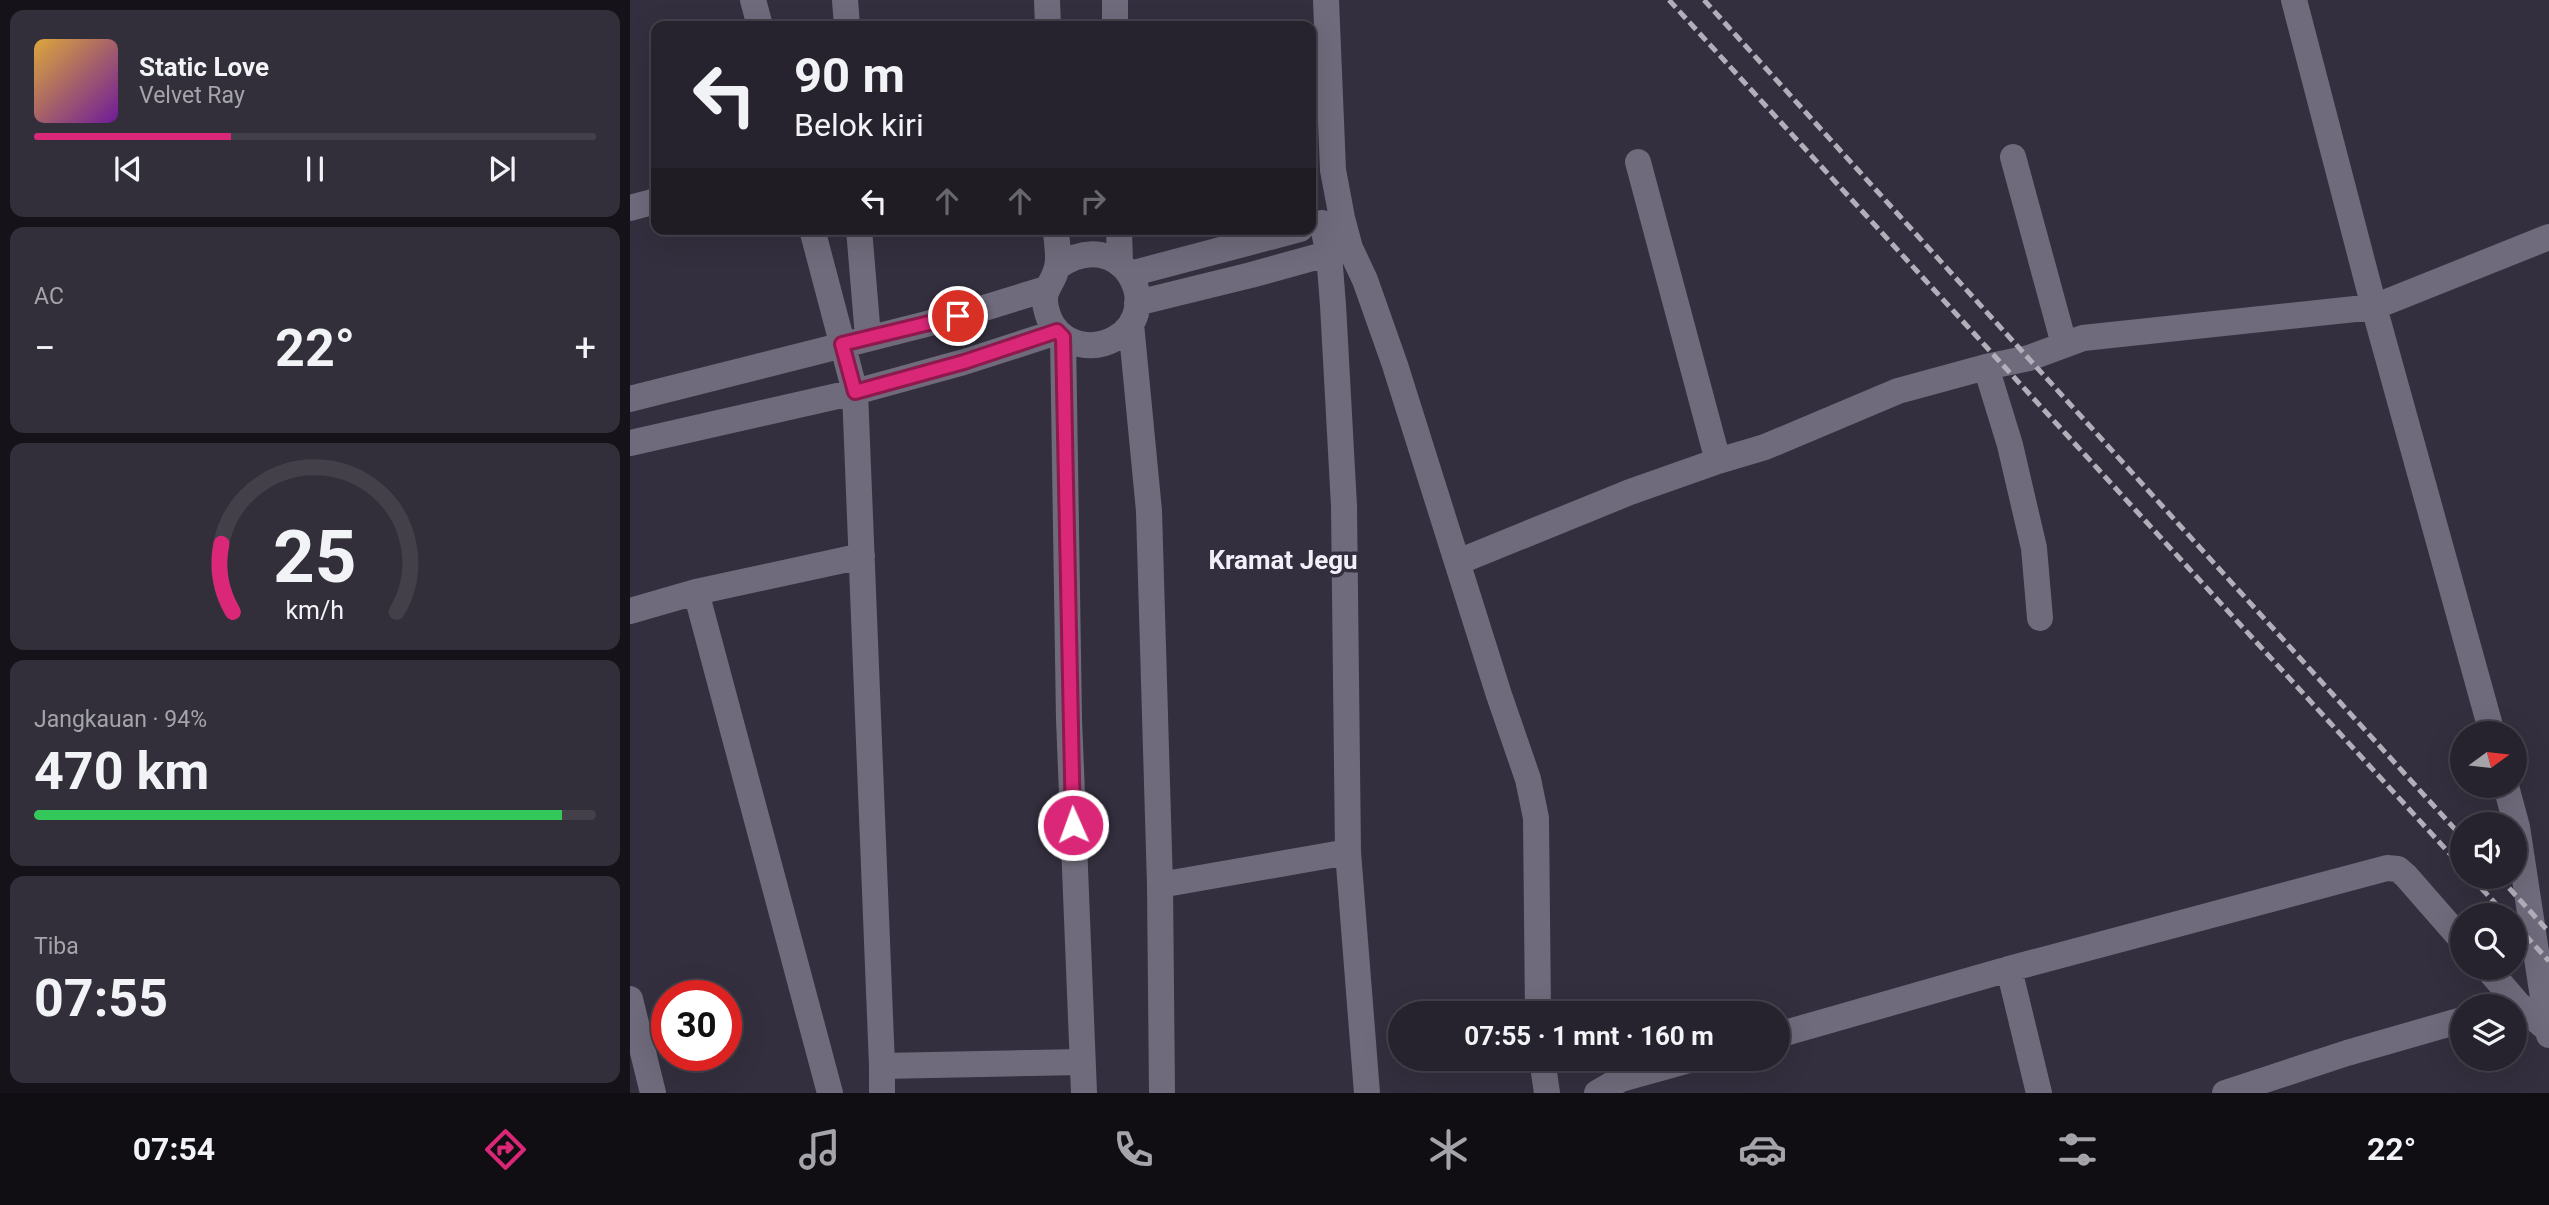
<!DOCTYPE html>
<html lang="id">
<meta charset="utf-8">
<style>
:root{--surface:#27232e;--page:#332f3a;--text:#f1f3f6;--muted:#a4a4aa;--line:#43404a;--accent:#db2777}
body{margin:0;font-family:Roboto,sans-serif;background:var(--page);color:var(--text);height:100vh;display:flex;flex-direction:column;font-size:26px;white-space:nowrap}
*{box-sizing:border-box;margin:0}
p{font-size:23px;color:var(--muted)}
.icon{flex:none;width:38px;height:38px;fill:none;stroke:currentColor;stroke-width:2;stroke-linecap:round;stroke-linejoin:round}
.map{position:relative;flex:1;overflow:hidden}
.panel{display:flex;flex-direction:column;gap:10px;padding:10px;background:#151319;width:630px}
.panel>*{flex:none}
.hud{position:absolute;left:21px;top:21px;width:665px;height:214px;border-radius:14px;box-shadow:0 7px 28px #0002,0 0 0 2px var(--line);background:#27232e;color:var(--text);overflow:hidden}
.needle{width:46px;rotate:75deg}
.controls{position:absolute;left:1820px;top:721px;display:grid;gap:14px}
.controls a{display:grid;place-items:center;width:77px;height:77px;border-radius:50%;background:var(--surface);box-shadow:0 7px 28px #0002,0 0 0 2px var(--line);font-size:35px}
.speed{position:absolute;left:21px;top:980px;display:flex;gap:14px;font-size:35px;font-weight:700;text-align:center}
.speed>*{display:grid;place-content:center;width:91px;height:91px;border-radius:50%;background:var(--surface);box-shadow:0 7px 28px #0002,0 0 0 2px var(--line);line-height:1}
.speed .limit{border:10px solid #d22;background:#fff;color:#111}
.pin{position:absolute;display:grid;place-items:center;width:60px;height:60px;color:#fff;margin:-30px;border:4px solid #fff;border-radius:50%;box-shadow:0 2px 7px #0007}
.me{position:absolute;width:77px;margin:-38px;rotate:358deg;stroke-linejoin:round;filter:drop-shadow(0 0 5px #0008)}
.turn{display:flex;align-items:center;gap:24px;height:147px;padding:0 28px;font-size:32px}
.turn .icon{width:91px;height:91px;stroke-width:2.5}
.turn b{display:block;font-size:49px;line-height:60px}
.lanes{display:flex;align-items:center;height:66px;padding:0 28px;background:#0003;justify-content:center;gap:35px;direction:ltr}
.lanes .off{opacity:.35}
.big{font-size:52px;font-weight:700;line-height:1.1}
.panel .tile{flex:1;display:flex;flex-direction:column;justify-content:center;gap:10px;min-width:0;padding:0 24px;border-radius:14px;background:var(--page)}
.panel .dial{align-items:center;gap:0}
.dial svg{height:182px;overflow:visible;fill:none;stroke:var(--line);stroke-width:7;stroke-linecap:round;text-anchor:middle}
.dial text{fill:var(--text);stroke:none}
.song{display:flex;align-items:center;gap:21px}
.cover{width:84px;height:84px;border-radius:10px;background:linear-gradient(135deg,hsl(40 70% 55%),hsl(280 70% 35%))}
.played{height:7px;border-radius:4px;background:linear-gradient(90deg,var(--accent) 35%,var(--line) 35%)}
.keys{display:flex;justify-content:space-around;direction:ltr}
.heat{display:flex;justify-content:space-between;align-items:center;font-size:38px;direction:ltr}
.charge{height:10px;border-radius:5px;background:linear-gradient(90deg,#34c759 94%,var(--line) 0)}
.trip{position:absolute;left:758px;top:1001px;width:402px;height:70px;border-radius:35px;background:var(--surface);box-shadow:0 7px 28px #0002,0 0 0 2px var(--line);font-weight:700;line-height:70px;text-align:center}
.tabs{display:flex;height:112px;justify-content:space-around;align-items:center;background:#100e12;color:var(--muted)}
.tabs .icon{width:49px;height:49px}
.tabs .current{color:var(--accent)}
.tabs b{font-size:32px;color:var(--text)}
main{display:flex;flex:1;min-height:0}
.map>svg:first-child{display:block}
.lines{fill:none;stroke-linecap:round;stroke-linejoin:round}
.street{stroke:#706b7c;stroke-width:26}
.rail{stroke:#b2aeba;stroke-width:5;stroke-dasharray:10 5;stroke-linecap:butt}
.route-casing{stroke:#8e194d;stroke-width:18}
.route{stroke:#db2777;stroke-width:12}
.labels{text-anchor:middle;stroke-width:7;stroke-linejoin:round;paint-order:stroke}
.quarter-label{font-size:26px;font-weight:bold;fill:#f2eff9;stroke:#342f3e}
</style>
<main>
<section class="panel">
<div class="tile">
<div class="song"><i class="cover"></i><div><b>Static Love</b><p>Velvet Ray</p></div></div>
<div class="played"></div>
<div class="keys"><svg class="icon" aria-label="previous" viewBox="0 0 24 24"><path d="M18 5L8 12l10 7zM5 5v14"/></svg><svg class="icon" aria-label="pause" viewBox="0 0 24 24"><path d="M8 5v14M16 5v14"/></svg><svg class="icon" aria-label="next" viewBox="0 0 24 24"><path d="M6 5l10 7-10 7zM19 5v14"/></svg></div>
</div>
<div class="tile"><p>AC</p>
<div class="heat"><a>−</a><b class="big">22°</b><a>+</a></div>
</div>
<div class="tile dial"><svg viewBox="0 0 100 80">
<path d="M14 69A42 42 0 1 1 86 69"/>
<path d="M14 69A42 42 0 0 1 9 39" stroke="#db2777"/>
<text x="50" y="56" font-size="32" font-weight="700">25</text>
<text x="50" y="72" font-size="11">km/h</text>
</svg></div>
<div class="tile"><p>Jangkauan · 94%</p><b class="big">470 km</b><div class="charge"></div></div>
<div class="tile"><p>Tiba</p><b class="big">07:55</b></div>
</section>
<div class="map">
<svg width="1919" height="1093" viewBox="0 0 1919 1093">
<rect width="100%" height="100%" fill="#342f3e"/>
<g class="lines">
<!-- street -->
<path class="street" d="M 123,0 L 130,26
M 215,0 L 217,26
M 417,0 L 418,26
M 485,0 L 485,26
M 696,0 L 703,170 L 712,218 L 720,248 L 735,280 L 765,365 L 869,695 L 898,779 L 906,818 L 908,1013
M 1664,0 L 1744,307 L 1862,733
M 1383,157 L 1434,344
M 1008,162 L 1088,461
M 0,208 L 26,201
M 692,223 L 699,254 L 703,305 L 714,506 L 718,852 L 737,1093
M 182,229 L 225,392 L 252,1066 L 252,1093
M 229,229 L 238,337
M 426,229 C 426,240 430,256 427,267 C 423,286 410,289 417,312 C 421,328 434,341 450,344 C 463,347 474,345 486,338 C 536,309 492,222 427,267
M 489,229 L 490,263
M 500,274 L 670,229
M 507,303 L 621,275 L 715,249
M 501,324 L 519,511 L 530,885 L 532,1093
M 433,336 L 439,719 L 454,1093
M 1356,367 L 1380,445 L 1404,548 L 1410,618
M 0,399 L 328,316 L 416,289
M 0,443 L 225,392 L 334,362 L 427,332
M 828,562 L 1000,492 L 1088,461 L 1135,447 L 1268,391 L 1356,367 L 1399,358 L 1453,338 L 1744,307 L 1919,237
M 66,592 L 200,1093
M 0,611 L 66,592 L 232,556
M 1876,786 L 1887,827 L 1918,1030
M 530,885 L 718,852
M 1857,968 L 1888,1004 L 1918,1030 L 1919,1035
M 1379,969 L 1409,1093
M 0,999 L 23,1093
M 1148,1035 L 1379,969 L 1757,868 L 1768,869 L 1776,876 L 1832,940
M 912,1059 L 917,1093
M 252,1066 L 452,1062
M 967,1093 L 991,1079 L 1063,1059
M 1595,1093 L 1717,1053 L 1832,1020"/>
<!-- rail -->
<path class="rail" d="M 1039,0 L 1832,867
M 1074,0 L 1832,837
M 1841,877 L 1876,915
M 1869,877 L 1919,932
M 1885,924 L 1919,961"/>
</g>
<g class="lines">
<!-- route casing -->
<g class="route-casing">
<path id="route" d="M 328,316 L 212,344 L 225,392 L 334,362 L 427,331 L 433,337 L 443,825"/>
</g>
<!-- route -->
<use href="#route" class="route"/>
</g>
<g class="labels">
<!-- quarter labels -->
<g class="quarter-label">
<text x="653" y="569">Kramat Jegu</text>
</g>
</g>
</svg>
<div class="controls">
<a><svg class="needle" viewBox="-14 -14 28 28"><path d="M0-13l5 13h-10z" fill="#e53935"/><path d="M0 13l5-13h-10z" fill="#a4a4aa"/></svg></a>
<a><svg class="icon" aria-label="sound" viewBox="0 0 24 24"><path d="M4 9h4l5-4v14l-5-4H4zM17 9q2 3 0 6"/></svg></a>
<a><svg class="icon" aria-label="search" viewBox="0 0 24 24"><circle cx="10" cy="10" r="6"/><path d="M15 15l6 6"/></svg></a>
<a><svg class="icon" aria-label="layers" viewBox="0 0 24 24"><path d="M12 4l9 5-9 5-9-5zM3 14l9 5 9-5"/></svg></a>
</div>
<div class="speed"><div class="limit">30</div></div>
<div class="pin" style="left:328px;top:316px;background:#d93025"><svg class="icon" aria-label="arrive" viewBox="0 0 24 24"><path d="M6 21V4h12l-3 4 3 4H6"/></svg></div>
<svg class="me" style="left:443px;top:825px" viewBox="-20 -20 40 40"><circle r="17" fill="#db2777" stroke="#fff" stroke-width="3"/><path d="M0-11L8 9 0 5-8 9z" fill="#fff"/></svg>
<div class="trip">07:55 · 1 mnt · 160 m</div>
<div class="hud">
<div class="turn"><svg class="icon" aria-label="left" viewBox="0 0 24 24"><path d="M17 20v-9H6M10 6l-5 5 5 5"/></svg><div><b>90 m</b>Belok kiri</div></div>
<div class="lanes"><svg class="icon" aria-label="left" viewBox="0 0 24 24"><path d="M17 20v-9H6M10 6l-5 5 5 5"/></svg><svg class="icon off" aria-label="ahead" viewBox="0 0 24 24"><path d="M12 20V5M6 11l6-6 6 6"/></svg><svg class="icon off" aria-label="ahead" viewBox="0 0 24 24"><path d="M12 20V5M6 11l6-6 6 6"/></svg><svg class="icon off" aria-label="right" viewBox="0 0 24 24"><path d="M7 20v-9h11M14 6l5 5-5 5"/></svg></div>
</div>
</div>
</main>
<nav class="tabs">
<b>07:54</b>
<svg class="icon current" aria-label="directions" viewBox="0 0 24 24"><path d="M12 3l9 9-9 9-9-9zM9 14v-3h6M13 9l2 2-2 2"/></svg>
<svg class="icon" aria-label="music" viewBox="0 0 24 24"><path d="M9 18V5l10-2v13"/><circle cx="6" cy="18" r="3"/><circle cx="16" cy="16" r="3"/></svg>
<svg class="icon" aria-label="phone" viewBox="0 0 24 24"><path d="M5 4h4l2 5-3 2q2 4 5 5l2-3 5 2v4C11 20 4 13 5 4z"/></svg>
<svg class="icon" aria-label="climate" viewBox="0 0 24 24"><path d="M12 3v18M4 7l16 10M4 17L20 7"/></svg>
<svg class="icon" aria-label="car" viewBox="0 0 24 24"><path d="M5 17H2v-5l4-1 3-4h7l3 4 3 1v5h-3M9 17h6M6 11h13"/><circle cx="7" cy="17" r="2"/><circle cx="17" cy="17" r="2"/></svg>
<svg class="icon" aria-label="filters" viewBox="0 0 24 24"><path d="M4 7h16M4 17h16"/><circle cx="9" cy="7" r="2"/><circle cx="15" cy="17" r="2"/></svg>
<b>22°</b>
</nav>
